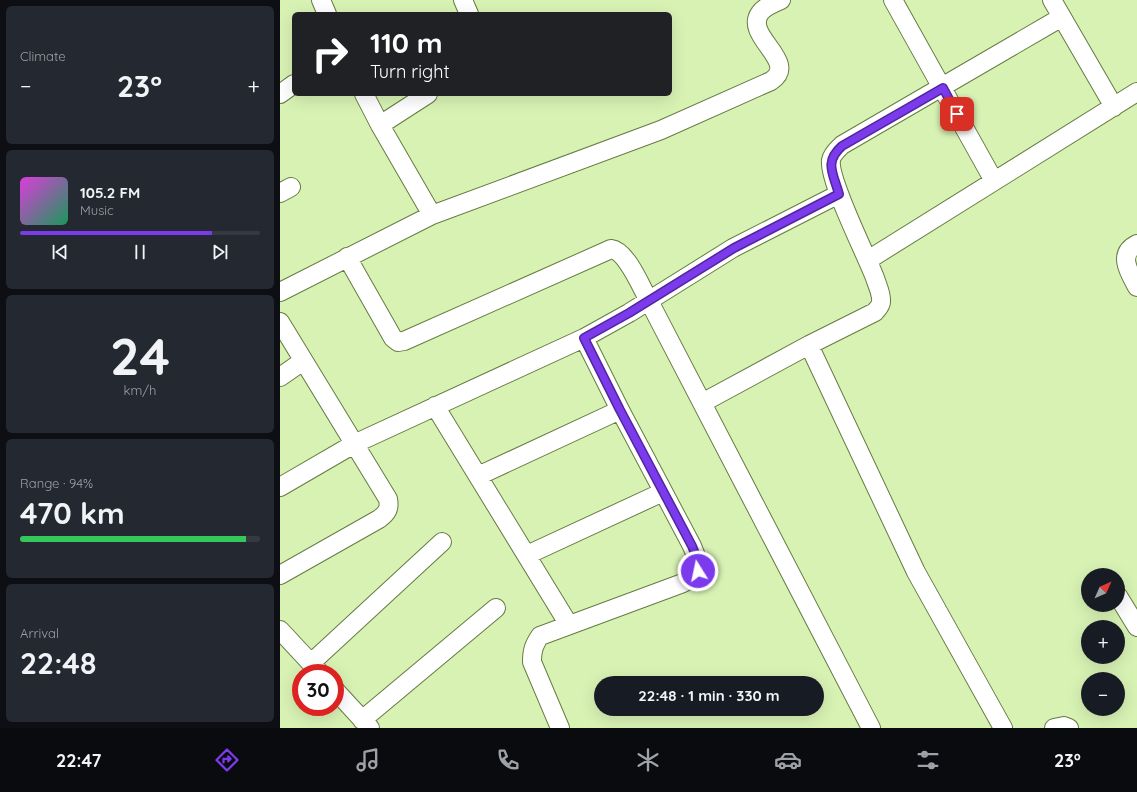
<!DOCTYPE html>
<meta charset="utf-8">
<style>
:root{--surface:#171b24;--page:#242831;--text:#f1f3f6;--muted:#9ea1a6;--line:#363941;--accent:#7c3aed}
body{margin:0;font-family:Quicksand,sans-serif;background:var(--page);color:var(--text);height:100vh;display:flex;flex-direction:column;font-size:15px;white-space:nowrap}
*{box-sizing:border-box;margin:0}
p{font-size:13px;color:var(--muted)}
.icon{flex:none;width:22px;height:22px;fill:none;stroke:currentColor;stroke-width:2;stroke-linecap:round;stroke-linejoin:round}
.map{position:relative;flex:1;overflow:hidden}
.panel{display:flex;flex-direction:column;gap:6px;padding:6px;background:#0d0f14;width:280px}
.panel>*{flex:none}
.guide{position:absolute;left:12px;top:12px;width:380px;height:84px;border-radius:6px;box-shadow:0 4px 16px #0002;background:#202124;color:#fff;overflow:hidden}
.needle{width:26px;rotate:45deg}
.tools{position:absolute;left:801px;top:568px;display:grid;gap:8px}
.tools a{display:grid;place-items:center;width:44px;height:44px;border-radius:50%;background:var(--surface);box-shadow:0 4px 16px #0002;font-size:20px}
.speed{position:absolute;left:12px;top:664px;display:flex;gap:8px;font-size:20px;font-weight:700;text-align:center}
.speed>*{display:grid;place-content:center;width:52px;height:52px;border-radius:50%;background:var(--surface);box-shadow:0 4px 16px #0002;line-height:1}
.speed .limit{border:6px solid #d22;background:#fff;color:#111}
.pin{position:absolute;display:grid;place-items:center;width:34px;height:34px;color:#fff;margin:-17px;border-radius:8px;box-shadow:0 2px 6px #0006}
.me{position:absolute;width:44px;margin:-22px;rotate:350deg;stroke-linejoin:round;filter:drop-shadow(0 0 3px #0008)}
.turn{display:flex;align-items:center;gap:14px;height:84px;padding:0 12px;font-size:18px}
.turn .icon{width:52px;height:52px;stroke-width:2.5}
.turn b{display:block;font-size:28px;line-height:34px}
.big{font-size:30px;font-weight:700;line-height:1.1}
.panel .tile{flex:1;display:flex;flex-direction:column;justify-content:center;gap:6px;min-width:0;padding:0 14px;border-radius:6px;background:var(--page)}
.panel .dial{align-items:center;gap:0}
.dial b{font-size:52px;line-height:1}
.song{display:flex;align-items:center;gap:12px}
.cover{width:48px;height:48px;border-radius:6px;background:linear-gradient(135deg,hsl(300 70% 55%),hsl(150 70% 35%))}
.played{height:4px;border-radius:2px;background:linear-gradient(90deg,var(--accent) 80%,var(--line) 80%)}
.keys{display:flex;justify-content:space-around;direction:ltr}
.heat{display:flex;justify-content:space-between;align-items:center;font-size:22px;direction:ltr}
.charge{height:6px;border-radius:3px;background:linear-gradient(90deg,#34c759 94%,var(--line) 0)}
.trip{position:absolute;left:314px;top:676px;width:230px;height:40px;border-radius:20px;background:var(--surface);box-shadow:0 4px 16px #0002;font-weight:700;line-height:40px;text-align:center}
.dock{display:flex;height:64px;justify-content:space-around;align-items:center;background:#090b0e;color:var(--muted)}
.dock .icon{width:28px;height:28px}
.dock .selected{color:var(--accent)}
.dock b{font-size:18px;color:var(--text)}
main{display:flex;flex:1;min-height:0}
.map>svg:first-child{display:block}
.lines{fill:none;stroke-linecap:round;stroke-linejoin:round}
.street-casing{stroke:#657b42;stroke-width:20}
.street{stroke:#fff;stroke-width:18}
.route-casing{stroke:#51269a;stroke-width:10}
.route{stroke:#7c3aed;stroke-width:7}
</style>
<main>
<section class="panel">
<div class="tile"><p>Climate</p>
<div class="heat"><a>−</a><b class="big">23°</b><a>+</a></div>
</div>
<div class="tile">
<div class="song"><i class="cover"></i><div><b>105.2 FM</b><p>Music</p></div></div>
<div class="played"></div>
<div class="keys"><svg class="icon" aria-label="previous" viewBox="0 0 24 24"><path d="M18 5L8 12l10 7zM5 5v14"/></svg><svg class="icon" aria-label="pause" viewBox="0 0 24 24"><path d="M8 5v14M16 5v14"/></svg><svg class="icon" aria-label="next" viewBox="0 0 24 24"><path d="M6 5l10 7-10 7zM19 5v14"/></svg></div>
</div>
<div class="tile dial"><b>24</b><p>km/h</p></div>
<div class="tile"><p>Range · 94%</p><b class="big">470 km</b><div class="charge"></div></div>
<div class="tile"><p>Arrival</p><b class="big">22:48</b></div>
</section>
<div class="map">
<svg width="857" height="728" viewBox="0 0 857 728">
<rect width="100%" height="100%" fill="#d8f2b4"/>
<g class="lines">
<!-- street casing -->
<g class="street-casing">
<path id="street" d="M 41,0 L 47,14
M 183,0 L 189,14
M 613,0 L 714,181
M 772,0 L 834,107
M 0,94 L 14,84
M 84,94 L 100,125 L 152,215
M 100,125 L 148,94
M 0,193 L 11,187
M 857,244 C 837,254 849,272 857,287
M 67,257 L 113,338 L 118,342 L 124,341 L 331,249 C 347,251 361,287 369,301 L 591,728
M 588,260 L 857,92
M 0,292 L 152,215 L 381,130 L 491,81 C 520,62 463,36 480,13 C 484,7 494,3 501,0
M 0,322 L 108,499 C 110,509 107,513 99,519 L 0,575
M 529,345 L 636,572 L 723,728
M 0,377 L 23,361
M 422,403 L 529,345 L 595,312 C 597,309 601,306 601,302 C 602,294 597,285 595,278 C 586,254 548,180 551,160 C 552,154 558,149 562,145 L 782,17
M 155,406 L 289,625
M 198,476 L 340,410
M 0,487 L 74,444 L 304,338 L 349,313 L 453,248 L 559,194
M 247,555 L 383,492
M 838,596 L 857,627
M 0,630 L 40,673
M 31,663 L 162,542
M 55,690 L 90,728
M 82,720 L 216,608
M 280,728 L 252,662 C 252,650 254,645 260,636 L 403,583 L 412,578 L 420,566 L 412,546 L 340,410 L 304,338
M 774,728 L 784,726 L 789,728"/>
</g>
<!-- street -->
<use href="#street" class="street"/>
</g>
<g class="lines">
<!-- route casing -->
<g class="route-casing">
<path id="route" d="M 418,571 L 420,566 L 412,546 L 340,410 L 304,338 L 349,313 L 454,248 L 559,194 C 553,173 544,162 562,146 L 663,88 L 677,114"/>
</g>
<!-- route -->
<use href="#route" class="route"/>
</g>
</svg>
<div class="tools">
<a><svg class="needle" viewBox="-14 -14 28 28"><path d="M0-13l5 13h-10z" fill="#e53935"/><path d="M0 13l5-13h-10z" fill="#9ea1a6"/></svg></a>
<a>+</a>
<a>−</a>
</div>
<div class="speed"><div class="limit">30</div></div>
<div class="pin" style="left:677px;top:114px;background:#d93025"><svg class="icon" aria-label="arrive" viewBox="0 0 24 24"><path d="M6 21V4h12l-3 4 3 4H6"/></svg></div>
<svg class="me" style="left:418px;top:571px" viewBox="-20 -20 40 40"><circle r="17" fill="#7c3aed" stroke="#fff" stroke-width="3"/><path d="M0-11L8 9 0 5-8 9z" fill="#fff"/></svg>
<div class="trip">22:48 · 1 min · 330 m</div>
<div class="guide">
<div class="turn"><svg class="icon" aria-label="right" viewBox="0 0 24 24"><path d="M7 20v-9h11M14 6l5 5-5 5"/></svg><div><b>110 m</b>Turn right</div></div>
</div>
</div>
</main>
<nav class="dock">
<b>22:47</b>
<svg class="icon selected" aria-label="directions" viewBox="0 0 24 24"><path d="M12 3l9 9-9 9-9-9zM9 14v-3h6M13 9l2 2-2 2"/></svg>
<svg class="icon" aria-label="music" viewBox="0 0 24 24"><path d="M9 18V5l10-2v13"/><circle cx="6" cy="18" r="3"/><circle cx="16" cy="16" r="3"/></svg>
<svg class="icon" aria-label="phone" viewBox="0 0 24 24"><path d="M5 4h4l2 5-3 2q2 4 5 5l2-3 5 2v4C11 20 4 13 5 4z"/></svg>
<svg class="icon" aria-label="climate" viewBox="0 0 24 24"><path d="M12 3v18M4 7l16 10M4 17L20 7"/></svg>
<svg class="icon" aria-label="car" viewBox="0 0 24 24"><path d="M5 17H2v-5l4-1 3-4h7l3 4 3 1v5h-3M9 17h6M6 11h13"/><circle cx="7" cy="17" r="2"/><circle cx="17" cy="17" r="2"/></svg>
<svg class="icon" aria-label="filters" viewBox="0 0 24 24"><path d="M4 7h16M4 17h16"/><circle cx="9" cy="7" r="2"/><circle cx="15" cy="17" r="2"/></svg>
<b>23°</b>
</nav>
